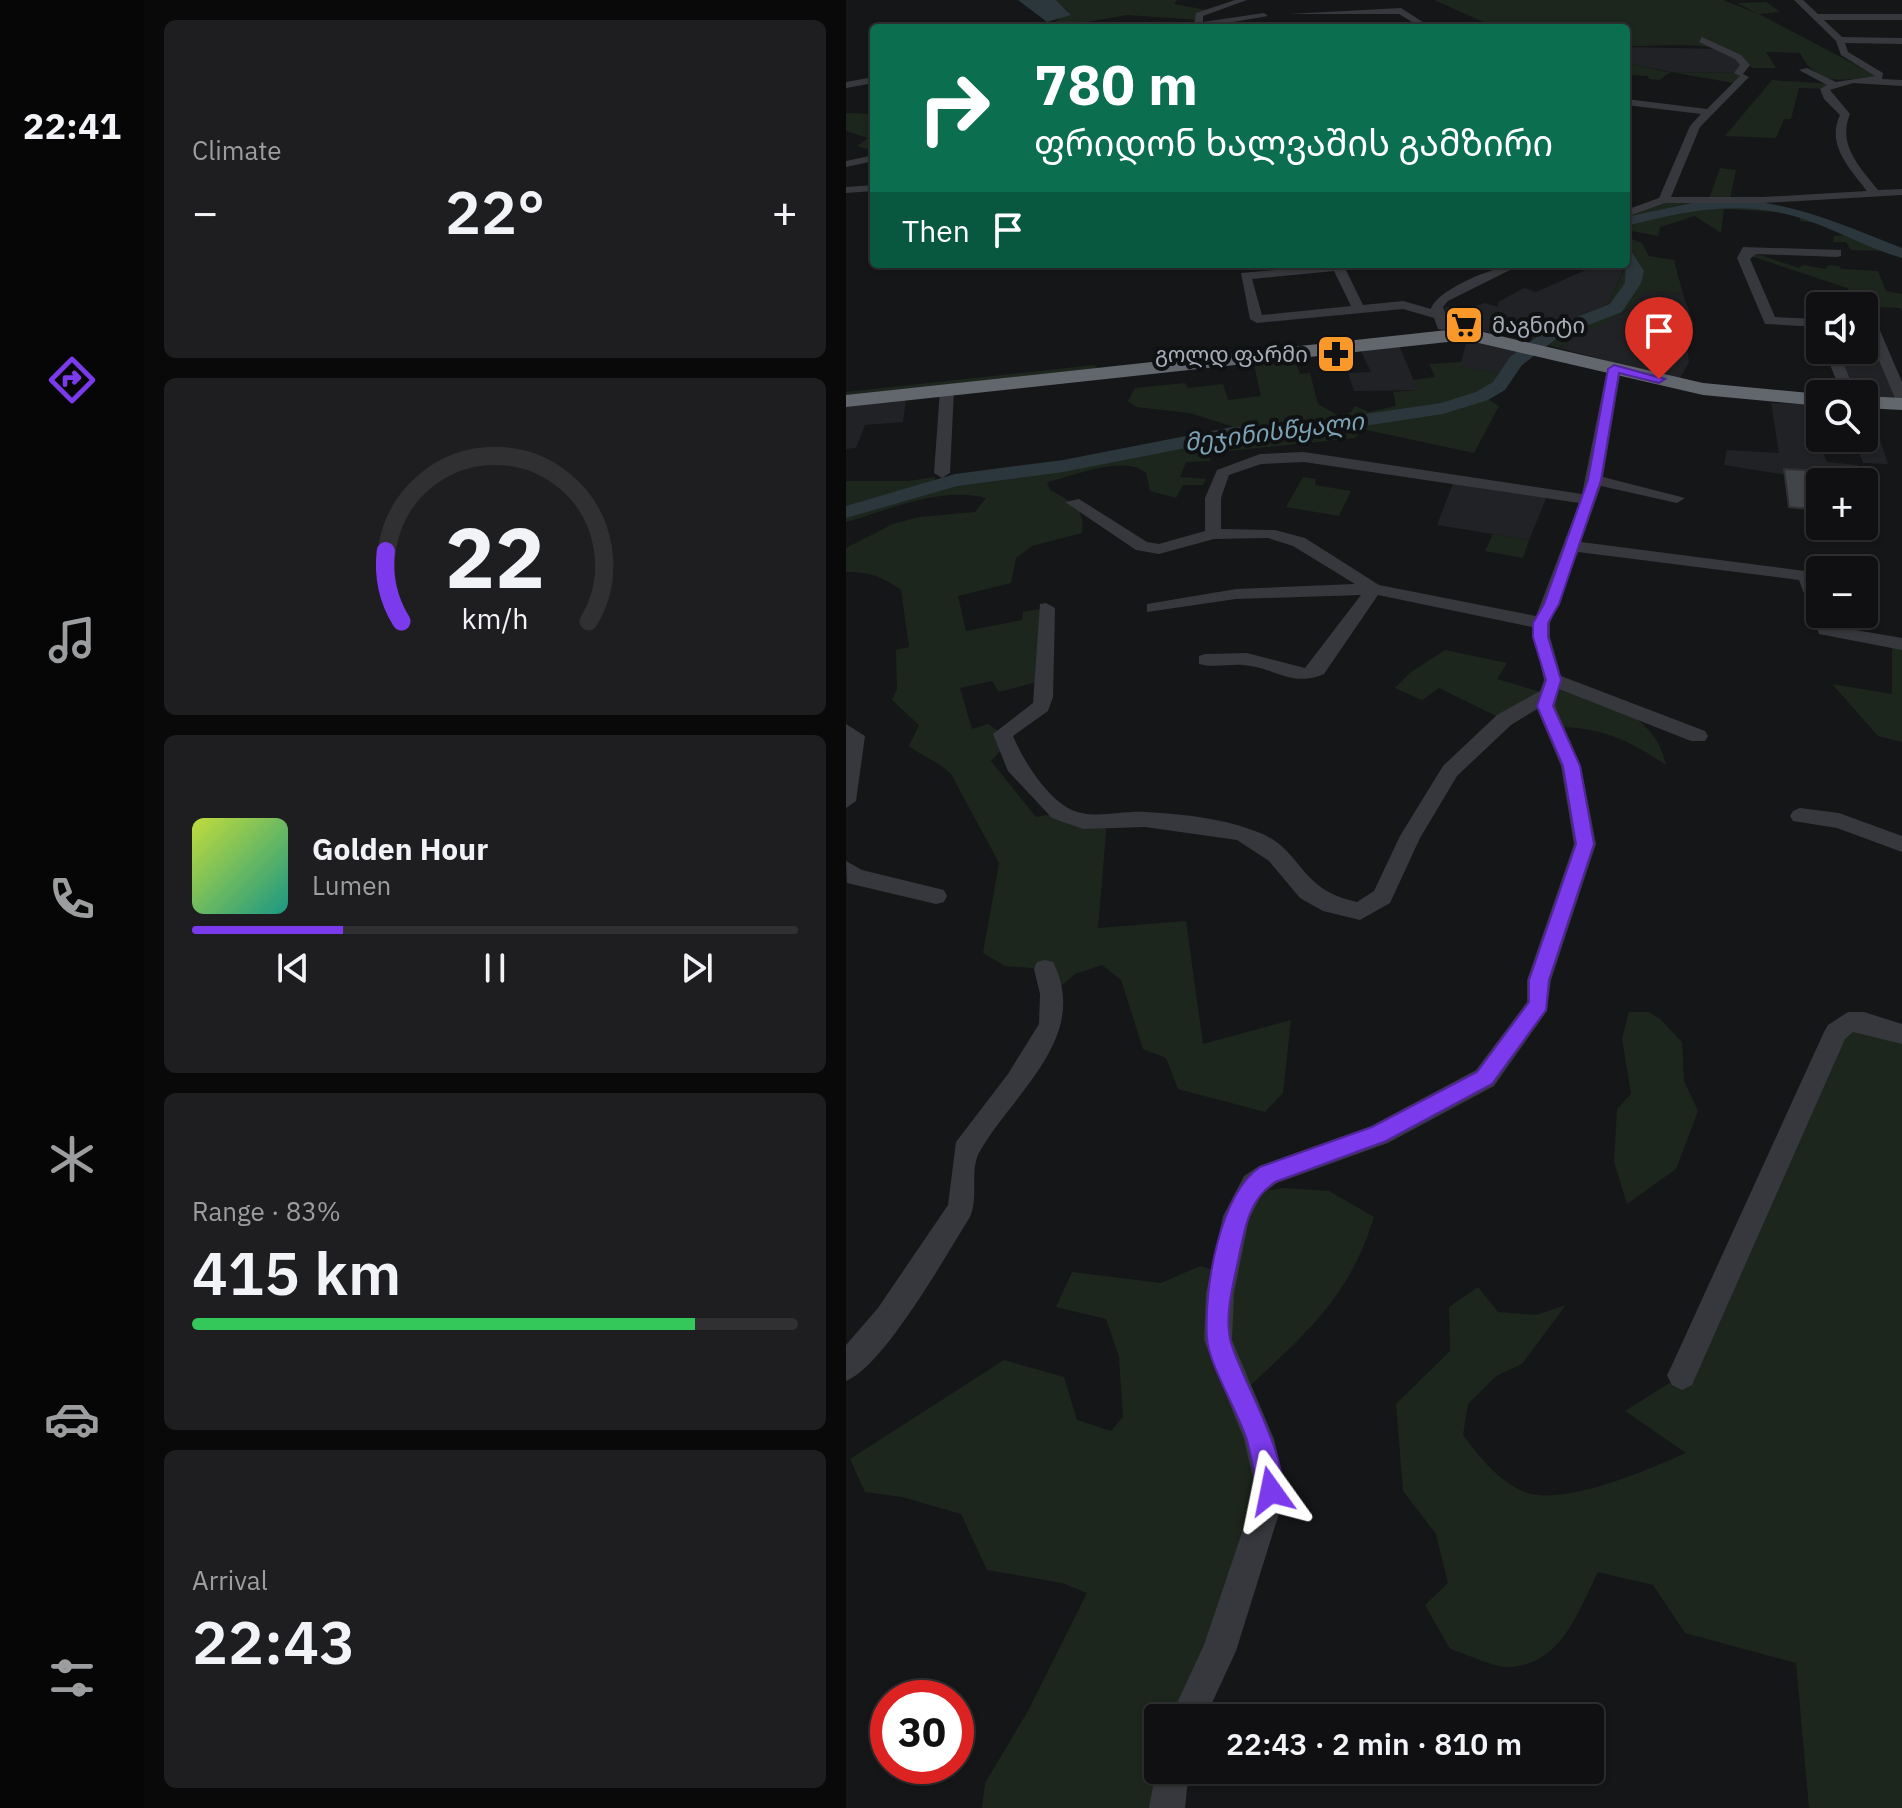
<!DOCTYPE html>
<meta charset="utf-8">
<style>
:root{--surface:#101012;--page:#1e1e20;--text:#f1f3f6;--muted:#9c9d9f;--line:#303032;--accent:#7c3aed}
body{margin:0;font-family:"IBM Plex Sans","Noto Sans Georgian",sans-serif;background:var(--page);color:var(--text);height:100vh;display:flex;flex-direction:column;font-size:30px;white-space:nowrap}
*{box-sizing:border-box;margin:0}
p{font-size:26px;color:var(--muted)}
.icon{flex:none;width:44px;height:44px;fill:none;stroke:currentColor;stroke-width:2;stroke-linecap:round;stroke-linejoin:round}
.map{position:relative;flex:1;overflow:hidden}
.sheet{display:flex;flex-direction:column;gap:20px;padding:20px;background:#09090a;width:702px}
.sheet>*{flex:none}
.banner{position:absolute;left:24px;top:24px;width:760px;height:244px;border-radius:8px;box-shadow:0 2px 6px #0004,0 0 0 2px var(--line);background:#0b6e4f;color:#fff;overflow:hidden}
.fabs{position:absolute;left:960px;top:292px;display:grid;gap:16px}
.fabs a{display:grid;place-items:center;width:72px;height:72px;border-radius:8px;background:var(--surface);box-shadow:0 2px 6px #0004,0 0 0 2px var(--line);font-size:40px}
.speed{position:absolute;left:24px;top:1680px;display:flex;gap:16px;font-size:40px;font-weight:700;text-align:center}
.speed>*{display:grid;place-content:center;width:104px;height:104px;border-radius:50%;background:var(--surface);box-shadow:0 2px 6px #0004,0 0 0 2px var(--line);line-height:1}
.speed .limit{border:12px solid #d22;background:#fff;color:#111}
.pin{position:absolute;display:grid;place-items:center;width:68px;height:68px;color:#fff;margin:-82px -34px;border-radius:50% 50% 50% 0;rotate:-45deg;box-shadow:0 0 8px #0007}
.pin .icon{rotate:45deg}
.me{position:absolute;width:88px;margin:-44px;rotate:348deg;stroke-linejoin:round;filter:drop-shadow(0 0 6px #0008)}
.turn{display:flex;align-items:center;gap:28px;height:168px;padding:0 32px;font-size:36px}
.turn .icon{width:104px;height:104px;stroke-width:2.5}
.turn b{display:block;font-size:56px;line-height:68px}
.then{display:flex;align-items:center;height:76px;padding:0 32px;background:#0003;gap:16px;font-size:30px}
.big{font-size:60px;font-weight:600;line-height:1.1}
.sheet .tile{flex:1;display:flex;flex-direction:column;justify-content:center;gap:12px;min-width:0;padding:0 28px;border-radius:12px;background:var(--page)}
.sheet .dial{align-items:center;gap:0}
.dial svg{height:208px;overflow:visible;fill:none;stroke:var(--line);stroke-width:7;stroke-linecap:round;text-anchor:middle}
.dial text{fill:var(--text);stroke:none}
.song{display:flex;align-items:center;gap:24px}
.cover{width:96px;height:96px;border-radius:12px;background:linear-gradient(135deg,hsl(70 70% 55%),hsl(170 70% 35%))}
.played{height:8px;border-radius:4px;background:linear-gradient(90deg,var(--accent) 25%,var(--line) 25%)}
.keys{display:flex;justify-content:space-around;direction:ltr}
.heat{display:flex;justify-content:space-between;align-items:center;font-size:44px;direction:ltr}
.charge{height:12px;border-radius:6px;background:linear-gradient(90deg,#34c759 83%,var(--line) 0)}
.trip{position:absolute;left:298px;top:1704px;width:460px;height:80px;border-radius:8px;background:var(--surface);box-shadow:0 2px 6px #0004,0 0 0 2px var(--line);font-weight:600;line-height:80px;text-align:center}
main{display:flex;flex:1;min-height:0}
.menu{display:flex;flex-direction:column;width:144px;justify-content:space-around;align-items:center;background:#060607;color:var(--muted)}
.menu .icon{width:56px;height:56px}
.menu .selected{color:var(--accent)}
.menu b{font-size:36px;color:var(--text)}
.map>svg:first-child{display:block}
.built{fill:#212225}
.green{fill:#1d261d}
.water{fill:#2b373c}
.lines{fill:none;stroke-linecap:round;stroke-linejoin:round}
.river{fill:#2b373c;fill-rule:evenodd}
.building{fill:#414448;stroke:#2f3034;stroke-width:2}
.minor{fill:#36383d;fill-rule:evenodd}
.highway{fill:#62676e;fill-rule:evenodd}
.route{fill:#7c3aed;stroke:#51269a;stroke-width:2}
.labels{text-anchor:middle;stroke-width:8;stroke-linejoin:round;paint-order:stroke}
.far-poi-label{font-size:22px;fill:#a7aeb8;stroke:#101113;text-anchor:start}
.far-water-label{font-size:24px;font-style:italic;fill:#7ca2b5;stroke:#101113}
</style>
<main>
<nav class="menu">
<b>22:41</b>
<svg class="icon selected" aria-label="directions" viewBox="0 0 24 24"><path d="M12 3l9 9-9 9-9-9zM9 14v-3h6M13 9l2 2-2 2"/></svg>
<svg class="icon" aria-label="music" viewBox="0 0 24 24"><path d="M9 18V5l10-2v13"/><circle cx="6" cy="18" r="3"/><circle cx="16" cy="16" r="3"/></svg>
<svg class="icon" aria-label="phone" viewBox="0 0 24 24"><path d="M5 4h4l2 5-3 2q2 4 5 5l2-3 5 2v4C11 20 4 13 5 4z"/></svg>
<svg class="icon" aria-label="climate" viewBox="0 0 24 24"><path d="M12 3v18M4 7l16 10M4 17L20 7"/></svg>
<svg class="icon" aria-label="car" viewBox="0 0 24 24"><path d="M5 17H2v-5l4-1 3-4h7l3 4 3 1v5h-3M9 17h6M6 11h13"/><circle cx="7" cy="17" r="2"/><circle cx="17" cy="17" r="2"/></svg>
<svg class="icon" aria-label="filters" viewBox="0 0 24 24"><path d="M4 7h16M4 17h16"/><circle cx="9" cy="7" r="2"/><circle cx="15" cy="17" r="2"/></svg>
</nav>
<section class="sheet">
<div class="tile"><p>Climate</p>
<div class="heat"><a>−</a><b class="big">22°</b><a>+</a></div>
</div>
<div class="tile dial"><svg viewBox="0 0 100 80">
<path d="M14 69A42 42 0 1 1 86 69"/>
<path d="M14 69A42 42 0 0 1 8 42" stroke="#7c3aed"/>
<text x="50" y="56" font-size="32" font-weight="700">22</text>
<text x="50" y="72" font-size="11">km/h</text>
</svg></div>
<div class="tile">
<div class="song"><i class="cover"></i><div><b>Golden Hour</b><p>Lumen</p></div></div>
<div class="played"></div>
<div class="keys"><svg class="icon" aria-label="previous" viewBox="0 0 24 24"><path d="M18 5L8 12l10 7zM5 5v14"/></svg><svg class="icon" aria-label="pause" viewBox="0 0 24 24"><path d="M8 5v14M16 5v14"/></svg><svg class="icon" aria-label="next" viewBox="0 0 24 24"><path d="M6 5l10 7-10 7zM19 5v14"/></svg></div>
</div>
<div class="tile"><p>Range · 83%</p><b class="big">415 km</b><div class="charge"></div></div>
<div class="tile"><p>Arrival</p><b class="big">22:43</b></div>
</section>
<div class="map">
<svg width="1056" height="1808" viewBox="0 0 1056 1808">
<rect width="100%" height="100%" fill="#151618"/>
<!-- built -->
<path class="built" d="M 780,47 L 876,49 L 899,65 L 893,73 L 825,72 L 780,63 Z
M 753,264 L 779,267 L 762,304 L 696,331 L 685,339 L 608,327 L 599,320 L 599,307 L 623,308 L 639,303 L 652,307 L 652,302 L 678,288 L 690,292 Z
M 797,291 L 837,294 L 848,325 L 838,325 L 843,362 L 833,380 L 713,348 L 729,335 L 780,311 Z
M 1018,331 L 1022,331 L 1055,401 L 1006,394 L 987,350 L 1018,350 Z
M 621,339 L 683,350 L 670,361 L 663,375 L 614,367 Z
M 552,343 L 572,390 L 508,391 L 502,373 L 525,372 L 513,347 Z
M 60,399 L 57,422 L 19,425 L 10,448 L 0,449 L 0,406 Z
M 925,403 L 974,405 L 974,438 L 1018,438 L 1018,407 L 1023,407 L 1042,464 L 1017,463 L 1011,447 L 974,444 L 981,462 L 1012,465 L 1015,482 L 974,482 L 974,510 L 942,507 L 941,475 L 878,465 L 881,450 L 933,453 Z
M 609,478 L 702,494 L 683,540 L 591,525 Z"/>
<!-- green -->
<path class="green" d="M 210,0 L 331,0 L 328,4 L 361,10 L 352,20 L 281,15 L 229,24 L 233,28 L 150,28 L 209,22 L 222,11 Z
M 588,0 L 877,0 L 912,14 L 891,3 L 920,2 L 934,12 L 913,14 L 1031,76 C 998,80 972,88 954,53 L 920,52 L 930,68 L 906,68 C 877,36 821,47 780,46 L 780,28 L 651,28 Z
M 780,63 L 822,72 L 893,73 L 893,84 L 825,72 L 813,80 L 803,79 L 802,76 L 786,75 Z
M 926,80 L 986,84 L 979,89 L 953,88 L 945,119 L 938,119 L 930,138 L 879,136 Z
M 0,113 L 28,114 L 28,151 L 11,146 L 22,138 L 0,131 Z
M 874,168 L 890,170 L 884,199 L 917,200 L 921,206 L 988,224 L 1056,253 L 1056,257 L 1038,251 L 1005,250 L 1000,242 L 987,242 L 988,236 L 999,235 L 973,223 L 954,221 L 954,216 L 946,213 L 878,209 L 875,233 L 849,216 L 814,227 L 812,236 L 780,230 L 780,214 L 818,200 L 863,199 Z
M 780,237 L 796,243 L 803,256 L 828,260 L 837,294 L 797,291 C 779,322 740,326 713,348 L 685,339 L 696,331 L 762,304 L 779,268 L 760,264 L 780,264 Z
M 905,252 L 953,268 L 957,265 L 979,269 L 983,265 L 993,266 L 995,269 L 1032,271 L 1040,291 L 1056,294 L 1056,312 L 1054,308 L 1030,307 L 1022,297 L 1005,296 L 1001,288 L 899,254 Z
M 448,356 L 454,374 L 464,373 L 472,404 L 493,416 L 505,412 L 509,406 L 523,412 L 550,406 L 547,392 L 571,390 L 567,380 L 589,377 L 583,364 L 615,362 L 615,367 L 663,375 L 637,396 L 653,406 L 628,453 L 516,429 L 509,438 L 363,453 L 364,461 L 340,462 L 334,477 L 360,479 L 357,485 L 337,485 L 330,498 L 304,491 L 300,473 C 280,454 227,476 201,482 L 204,490 C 224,500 240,509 236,533 L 186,546 L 170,558 L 165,583 L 112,596 L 120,631 L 176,620 L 177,612 L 200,608 L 198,680 L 153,692 L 146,681 L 114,688 L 126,729 L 142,724 L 157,734 L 159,746 L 145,761 L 190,817 L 213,813 L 261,820 L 252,928 L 340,921 L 357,1044 L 445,1020 L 437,1093 L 419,1112 L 332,1089 L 320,1058 L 297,1049 L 275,980 L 256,965 L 229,974 L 206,994 L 199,969 L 159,966 L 137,953 L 153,863 L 105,774 C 92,761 77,757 63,746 L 73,725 L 46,700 L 51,689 L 50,650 L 63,647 L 55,590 C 38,577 21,571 0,572 L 0,548 L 47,524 L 73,517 L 129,512 L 140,498 C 94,486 44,510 0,522 L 0,481 L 63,481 L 89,477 L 89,486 L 299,452 L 385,433 L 391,428 L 344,413 L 290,407 L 282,401 L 289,388 L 339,383 L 342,388 L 377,384 L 382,400 L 415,396 L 407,360 Z
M 248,365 L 252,368 L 0,396 L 0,392 Z
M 457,477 L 470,479 L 469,485 L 505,491 L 493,516 L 440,507 Z
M 647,534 L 683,540 L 677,558 L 639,551 Z
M 1046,642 L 1056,644 L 1056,742 L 1032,736 L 986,684 L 1046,694 Z
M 599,650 L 661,663 L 651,679 L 702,694 L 707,680 C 751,697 810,712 820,765 C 782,739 752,726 705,727 L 699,706 L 658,720 L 593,688 L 576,700 L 549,688 L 565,672 Z
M 783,1012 L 803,1012 L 814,1019 L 836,1042 L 838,1081 L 852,1111 L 830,1169 L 781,1204 L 768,1162 L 771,1109 L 785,1094 L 776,1038 Z
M 1002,1022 L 1056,1034 L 1056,1808 L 963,1808 L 950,1663 L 839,1633 L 807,1585 L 752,1572 C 732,1611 716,1664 664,1667 C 647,1668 621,1654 604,1649 L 579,1605 L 602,1583 L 590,1534 L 557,1491 L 550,1404 L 604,1351 L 603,1307 L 632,1287 L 652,1312 L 690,1315 L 720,1305 L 676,1364 L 650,1376 L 622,1404 L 617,1435 C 633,1456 650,1478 674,1490 C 713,1510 803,1469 840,1453 L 779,1411 L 836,1375 Z
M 437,1188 L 483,1191 L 528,1217 C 501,1304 455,1336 393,1397 L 419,1493 L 344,1718 L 312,1718 L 312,1770 L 324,1808 L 136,1808 L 139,1783 L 182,1711 L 241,1593 L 216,1583 L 141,1570 L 115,1514 L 56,1497 L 19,1492 L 4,1459 L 158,1360 L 218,1377 L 231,1420 L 265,1431 L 277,1417 L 273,1357 L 260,1319 L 210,1307 L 226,1272 L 315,1283 L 354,1266 L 377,1273 L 401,1194 Z"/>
<!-- water -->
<path class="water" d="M 172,0 L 210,0 L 225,15 L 201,22 Z"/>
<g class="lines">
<!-- river -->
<path class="river" d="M 865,199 C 936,197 992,223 1056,248 L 1056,258 C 1024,249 994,232 963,221 C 900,198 842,210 780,226 L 780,217 Z
M 780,249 L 785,251 L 798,271 L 795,283 L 776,312 L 714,336 L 676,365 L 659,390 L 642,400 L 597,414 L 438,438 L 386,439 L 217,472 L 111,486 L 0,518 L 0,506 L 109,474 L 217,460 L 386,427 L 438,426 L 595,403 L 630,392 L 647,382 L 664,357 L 702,328 L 764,304 L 779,283 Z"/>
</g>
<!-- building -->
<path class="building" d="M 938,469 L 974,471 L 974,510 L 943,507 Z
M 979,470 L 1027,472 L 1027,482 L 987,482 Z"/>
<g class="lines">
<!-- minor -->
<path class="minor" d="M 389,0 L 401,0 L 357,16 L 357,22 L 418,13 L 422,16 L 352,28 L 348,25 L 350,13 Z
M 948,0 L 957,0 L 972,14 L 1056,14 L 1056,20 L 978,20 L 996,37 L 1056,38 L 1056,44 L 999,43 L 1002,52 L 1037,73 L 1036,79 L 1056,80 L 1056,86 L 1007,83 L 984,90 L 1004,114 C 991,145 1014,167 1032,190 L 1056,189 L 1056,195 L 917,203 L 819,203 L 780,217 L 780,210 L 813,198 L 844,126 L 855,114 L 780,105 L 780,99 L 861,109 L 894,76 L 888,73 L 894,65 L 889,59 L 853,42 L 856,37 L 895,55 L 904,65 L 897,74 L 903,77 L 854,127 L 825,197 L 917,197 L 1021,191 C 1003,168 980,144 994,115 L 978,99 L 974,89 L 981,85 L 953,70 L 961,68 L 990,82 L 1029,76 L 995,55 L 990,41 Z
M 555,8 L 586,28 L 576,28 L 553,14 L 442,14 Z
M 28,77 L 28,83 L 0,88 L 0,82 Z
M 28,155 L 28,161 L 0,167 L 0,161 Z
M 28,185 L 28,191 L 0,193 L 0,187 Z
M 897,247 L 995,250 L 995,256 L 991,257 L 910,254 L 904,259 L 929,317 L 974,319 L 974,327 L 919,324 L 891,258 Z
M 497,264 L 517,305 L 557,301 L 585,309 C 592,288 654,264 676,264 L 602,301 L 597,307 L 604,326 L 597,330 L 592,329 L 588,318 L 557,309 L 411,323 L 404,319 L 395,273 ZM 488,271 L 505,306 L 416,315 L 406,279 Z
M 1018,311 L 1027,314 L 1056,382 L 1056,402 L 1049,398 L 1018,325 Z
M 978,350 L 992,350 L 1010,394 L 996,394 Z
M 768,365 L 775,369 L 757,477 L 839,498 L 831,503 L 755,486 L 735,542 L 966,572 L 974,591 L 974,614 L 982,614 L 986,626 L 1056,638 L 1056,650 L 973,634 L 953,580 L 732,552 L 704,623 L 704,637 L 715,676 L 859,731 L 862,736 L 859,741 L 845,741 L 713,689 L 709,706 L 735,766 L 750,844 L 705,980 L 701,1011 L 648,1086 L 542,1143 L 431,1183 L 416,1194 L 403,1219 L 388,1293 L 386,1340 L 428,1439 L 440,1491 L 390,1651 L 359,1718 L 324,1718 L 358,1645 L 410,1491 L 398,1439 L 358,1340 L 360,1293 L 377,1216 L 398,1176 L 413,1166 L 525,1126 L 630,1070 L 681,1002 L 681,980 L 728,844 L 715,766 L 691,709 L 665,725 L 611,776 L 574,838 L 544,903 L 514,920 L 477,911 L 454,898 L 423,861 L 391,840 L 299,827 L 237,829 L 206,818 L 162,771 L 147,734 L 187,703 L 194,604 L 200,603 L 209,608 L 207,697 L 202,711 L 167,736 C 177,760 199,795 222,808 C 244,821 276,810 300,812 C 337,814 381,819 414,833 C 457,850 452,890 511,902 L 528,891 L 554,836 L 597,766 L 651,715 L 694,691 L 698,680 L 686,627 L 532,595 L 478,674 C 447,688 427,667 397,665 C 382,664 367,668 353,664 L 353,656 L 359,654 L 401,653 L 459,668 L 515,595 L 390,599 L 301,612 L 301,604 L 390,589 L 509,584 L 447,546 L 422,538 L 368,539 L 313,554 L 290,550 L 219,502 L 233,499 L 301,542 L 313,544 L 359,531 L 359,498 L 371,470 L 414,454 L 458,452 L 736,494 L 761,369 ZM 458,462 L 733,503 L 690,616 L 533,585 L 459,538 L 429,530 L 375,529 L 375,498 L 383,475 L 415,464 Z
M 101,386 L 108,390 L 104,473 L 96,478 L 88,473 L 94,390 Z
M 0,724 L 19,736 L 10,801 L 0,808 Z
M 954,808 L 993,813 L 1056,836 L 1056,852 L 991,828 L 947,821 L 944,816 L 947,811 Z
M 0,861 L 16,870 L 98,890 L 101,896 L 98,902 L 90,904 L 1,883 Z
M 199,960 L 207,962 C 245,1037 167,1093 134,1151 C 123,1169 133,1197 124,1217 C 100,1255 38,1366 0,1381 L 0,1345 L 32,1308 L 102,1205 L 110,1142 L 162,1074 L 193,1024 L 194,994 L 188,969 L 191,962 Z
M 1002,1012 L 1018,1012 L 1056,1024 L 1056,1044 L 1007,1032 L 999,1039 L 846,1385 L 836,1390 L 826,1385 L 821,1375 L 826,1365 L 978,1032 L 982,1025 Z
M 312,1759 L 312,1770 L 343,1770 L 339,1808 L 303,1808 Z"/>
<!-- highway -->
<path class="highway" d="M 620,328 L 857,383 L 974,394 L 974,406 L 857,395 L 620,340 L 0,407 L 0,395 Z
M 1018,396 L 1056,398 L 1056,410 L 1018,408 Z"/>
</g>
<!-- route -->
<path class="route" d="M 768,365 L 819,379 L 813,383 L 773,373 L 755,480 L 713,604 L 702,623 L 702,637 L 715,680 L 707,706 L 734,766 L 748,844 L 703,980 L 700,1010 L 646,1084 L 540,1141 L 429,1182 C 404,1199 400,1223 394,1251 C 389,1278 377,1315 385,1343 C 395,1379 448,1465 434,1500 L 425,1503 L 416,1500 C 408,1481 407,1460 401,1440 C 392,1411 362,1364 361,1337 C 358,1289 373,1195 414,1167 L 526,1127 L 631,1072 L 683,1002 L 683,980 L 730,844 L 717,766 L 691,706 L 700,680 L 687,637 L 687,623 L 698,604 L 742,480 L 762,369 Z"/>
<!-- icons -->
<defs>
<g id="supermarket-square" transform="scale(2)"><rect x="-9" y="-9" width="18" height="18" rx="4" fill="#fa992a" stroke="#101113"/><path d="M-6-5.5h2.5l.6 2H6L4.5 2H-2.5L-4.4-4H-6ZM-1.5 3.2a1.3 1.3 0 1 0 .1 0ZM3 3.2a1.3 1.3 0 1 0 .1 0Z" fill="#111"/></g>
<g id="pharmacy-square" transform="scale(2)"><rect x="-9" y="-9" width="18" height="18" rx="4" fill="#fa992a" stroke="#101113"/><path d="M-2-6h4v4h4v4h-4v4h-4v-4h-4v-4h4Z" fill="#111"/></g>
</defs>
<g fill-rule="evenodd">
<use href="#supermarket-square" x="618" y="325"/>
<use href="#pharmacy-square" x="490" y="354"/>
</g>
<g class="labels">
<!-- far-poi labels -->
<g class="far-poi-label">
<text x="646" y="333">მაგნიტი</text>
<text x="462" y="362" text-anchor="end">გოლდ ფარმი</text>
</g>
<!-- far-water labels -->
<g class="far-water-label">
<text transform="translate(428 432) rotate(-7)" y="8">მეჯინისწყალი</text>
</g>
</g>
</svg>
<div class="fabs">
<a><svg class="icon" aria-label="sound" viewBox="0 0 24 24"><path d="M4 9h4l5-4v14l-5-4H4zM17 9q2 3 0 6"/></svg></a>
<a><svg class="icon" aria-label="search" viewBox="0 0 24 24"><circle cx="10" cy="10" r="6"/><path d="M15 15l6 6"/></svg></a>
<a>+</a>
<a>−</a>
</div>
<div class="speed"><div class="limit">30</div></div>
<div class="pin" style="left:813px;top:379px;background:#d93025"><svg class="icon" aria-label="arrive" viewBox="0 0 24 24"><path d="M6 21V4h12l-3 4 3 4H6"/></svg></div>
<svg class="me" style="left:425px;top:1491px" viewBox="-20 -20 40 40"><path d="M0-17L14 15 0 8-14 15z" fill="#7c3aed" stroke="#fff" stroke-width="4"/></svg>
<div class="trip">22:43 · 2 min · 810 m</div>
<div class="banner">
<div class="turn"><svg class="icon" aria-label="right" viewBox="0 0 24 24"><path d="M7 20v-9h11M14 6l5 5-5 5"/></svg><div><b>780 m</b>ფრიდონ ხალვაშის გამზირი</div></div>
<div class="then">Then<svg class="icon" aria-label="arrive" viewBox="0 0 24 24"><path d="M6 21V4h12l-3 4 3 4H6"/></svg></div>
</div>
</div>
</main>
